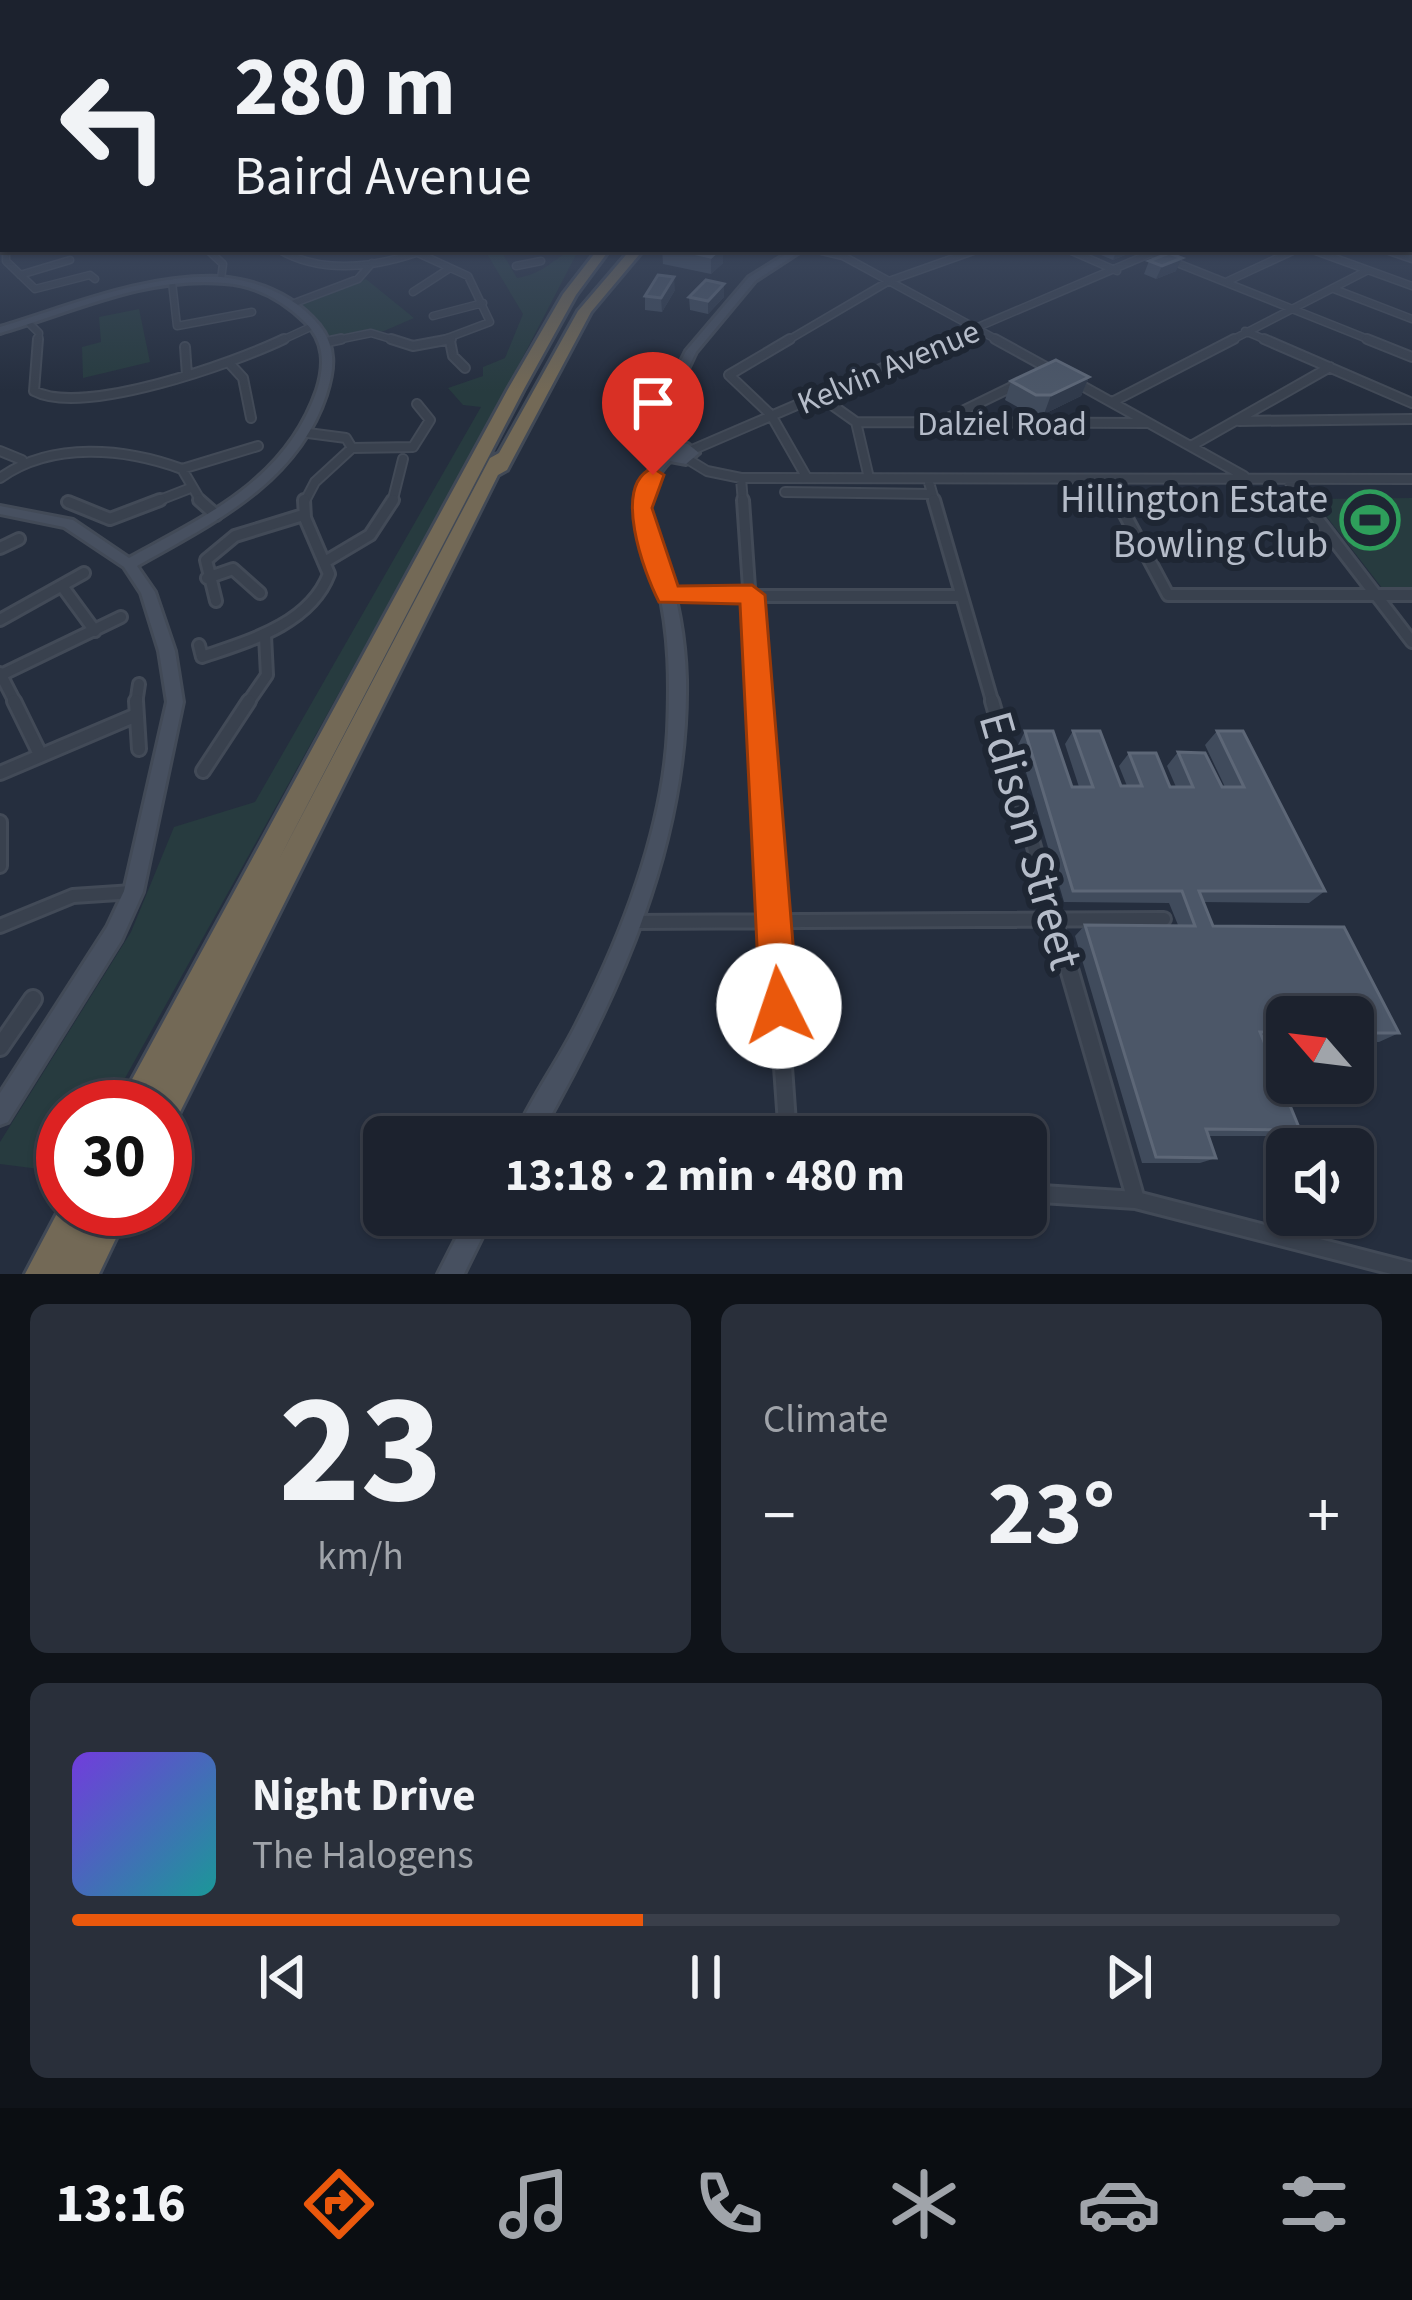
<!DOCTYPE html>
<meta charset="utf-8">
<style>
:root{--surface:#1c222e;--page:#292f3a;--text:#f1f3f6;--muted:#a0a4aa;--line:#3a3f4a;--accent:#ea580c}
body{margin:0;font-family:"Source Sans 3",sans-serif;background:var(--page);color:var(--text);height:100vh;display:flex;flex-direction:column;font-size:45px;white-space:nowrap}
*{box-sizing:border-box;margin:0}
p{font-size:39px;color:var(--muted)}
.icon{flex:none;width:66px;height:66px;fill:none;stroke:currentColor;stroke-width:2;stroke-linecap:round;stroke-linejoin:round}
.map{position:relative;height:1274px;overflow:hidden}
.sheet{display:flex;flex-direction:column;gap:30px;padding:30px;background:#0f1319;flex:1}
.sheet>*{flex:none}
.banner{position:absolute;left:0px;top:0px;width:1413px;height:252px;box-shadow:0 3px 9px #0004,0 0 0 3px var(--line);background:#1c222e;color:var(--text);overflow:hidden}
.needle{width:78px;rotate:298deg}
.fabs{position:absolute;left:1266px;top:996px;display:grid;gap:24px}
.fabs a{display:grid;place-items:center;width:108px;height:108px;border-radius:18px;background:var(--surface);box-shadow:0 3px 9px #0004,0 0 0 3px var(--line);font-size:60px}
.speed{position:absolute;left:36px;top:1080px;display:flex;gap:24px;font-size:60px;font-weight:700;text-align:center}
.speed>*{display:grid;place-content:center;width:156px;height:156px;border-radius:50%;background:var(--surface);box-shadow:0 3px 9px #0004,0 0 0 3px var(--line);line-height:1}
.speed .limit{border:18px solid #d22;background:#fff;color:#111}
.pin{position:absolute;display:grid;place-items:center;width:102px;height:102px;color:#fff;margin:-123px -51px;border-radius:50% 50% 50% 0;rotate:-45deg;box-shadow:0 0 12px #0007}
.pin .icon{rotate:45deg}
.me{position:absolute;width:132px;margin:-66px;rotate:356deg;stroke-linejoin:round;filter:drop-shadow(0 0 9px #0008)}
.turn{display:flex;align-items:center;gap:42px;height:252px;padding:0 36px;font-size:54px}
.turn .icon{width:156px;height:156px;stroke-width:2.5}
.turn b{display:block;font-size:84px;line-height:102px}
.big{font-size:90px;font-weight:700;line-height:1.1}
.sheet .widget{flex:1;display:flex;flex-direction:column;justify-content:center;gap:18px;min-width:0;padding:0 42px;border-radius:18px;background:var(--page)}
.sheet .dial{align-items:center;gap:0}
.dial b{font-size:156px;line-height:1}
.song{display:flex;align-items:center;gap:36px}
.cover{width:144px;height:144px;border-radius:18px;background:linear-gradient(135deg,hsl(260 70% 55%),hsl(180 70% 35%))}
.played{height:12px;border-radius:6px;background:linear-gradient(90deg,var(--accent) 45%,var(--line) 45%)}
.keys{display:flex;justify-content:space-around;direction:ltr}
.heat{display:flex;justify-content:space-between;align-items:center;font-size:66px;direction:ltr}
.sheet .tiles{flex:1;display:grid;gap:30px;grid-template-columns:1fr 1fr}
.widget:last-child{grid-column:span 2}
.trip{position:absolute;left:363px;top:1116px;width:684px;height:120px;border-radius:18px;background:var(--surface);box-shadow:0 3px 9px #0004,0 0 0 3px var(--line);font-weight:700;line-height:120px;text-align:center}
.dock{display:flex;height:192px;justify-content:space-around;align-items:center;background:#0b0e12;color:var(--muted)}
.dock .icon{width:84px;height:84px}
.dock .active{color:var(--accent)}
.dock b{font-size:54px;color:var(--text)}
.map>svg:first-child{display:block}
.green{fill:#273b3f}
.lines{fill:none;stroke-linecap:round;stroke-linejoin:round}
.street-far4-casing{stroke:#424a57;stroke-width:9}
.street-far3-casing{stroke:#424a57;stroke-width:12}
.street-far2-casing{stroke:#424a57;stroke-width:16}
.street-far1-casing{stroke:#424a57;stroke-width:18}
.street-casing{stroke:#424a57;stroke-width:22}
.secondary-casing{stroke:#424a57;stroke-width:6}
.primary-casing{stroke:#424a57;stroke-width:6}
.highway-casing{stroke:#414956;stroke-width:6}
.street-far4{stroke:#39414e;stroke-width:6}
.street-far3{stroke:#39414e;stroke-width:8}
.street-far2{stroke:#39414e;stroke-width:10}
.street-far1{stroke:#39414e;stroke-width:12}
.street{stroke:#39414e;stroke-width:16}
.secondary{fill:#475060;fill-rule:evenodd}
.primary{fill:#57606e;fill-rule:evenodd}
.highway{fill:#736956;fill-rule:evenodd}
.wall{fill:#404b5c}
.shaded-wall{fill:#303a4b}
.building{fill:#4c5768;stroke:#5d6777;stroke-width:3}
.route{fill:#ea580c;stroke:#983908;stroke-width:3}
.labels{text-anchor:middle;stroke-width:12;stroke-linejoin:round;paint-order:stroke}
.far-street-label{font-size:33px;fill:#b5bcc9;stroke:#1e2633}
.poi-label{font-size:39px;fill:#b5bcc9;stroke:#1e2633;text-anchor:end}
.near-street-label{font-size:48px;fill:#b5bcc9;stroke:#1e2633}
</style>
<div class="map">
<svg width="1412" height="1274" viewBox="0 0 1412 1274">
<rect width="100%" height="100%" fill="#252e3e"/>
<!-- green -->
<path class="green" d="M 484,249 L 500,249 L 517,278 C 551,272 552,255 579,249 L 485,430 L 109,1107 L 63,1107 L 63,1172 L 0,1164 L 0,1142 L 131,932 L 174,827 L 255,802 L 481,407 L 463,405 L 448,388 L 483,376 L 483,367 L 505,358 L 523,314 Z
M 366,279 L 414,318 L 384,331 L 331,338 L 299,303 Z
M 139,309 L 150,362 L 83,378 L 82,347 L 101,342 L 99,317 Z
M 1412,498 L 1412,588 L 1382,588 L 1313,499 Z"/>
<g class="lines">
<!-- street-far4 casing -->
<g class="street-far4-casing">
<path id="street-far4" d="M 6,249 L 6,261 L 35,289 L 90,275 L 95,279
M 144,249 L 155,249
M 207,249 L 223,264 L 221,279
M 278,249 C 320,274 371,268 416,253
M 409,249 L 468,276 L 490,322 L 437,342
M 813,249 L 843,256 L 1001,342
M 1067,249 L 1117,271
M 1142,249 L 1375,342
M 1310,249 L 1412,286
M 1383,249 L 1412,259
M 516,266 L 541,261
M 20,275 L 70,260
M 1228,281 L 1297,249
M 172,282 L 177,326 L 252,312
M 1334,289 L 1412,319
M 413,292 L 450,268
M 292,304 L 358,279 L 372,263
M 433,316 L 483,303
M 28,322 L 39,333 L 38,342
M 1245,331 L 1271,342
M 278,342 L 315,325
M 327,342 L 371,333 L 401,342
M 785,342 L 889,281 L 979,249
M 943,342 L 1149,254
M 1228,342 L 1368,270"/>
</g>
<!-- street-far3 casing -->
<g class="street-far3-casing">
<path id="street-far3" d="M 38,339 L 34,391 C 83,417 234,363 284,339
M 391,339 L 413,346 L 451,339
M 790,339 L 729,375 L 771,415 L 807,478
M 995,339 L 1055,372
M 1264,339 L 1412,403
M 1367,339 L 1412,357
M 450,341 L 453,356 L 465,368
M 327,342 L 341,339
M 185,347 L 187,375
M 231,365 L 243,378 L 251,418
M 1077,383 L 1244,476
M 818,395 L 856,422 L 869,478
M 1112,402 L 1234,339
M 1239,421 L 1412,419
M 856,422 L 1146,423
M 940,422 L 1020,383
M 1191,446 L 1330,367
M 352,448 L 413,447 L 430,420 L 417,404
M 692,450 L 950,339
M 0,451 L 22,460
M 689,460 L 707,471 L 741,478 L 1412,479
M 182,469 L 258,446
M 0,478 C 52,441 125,448 182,469 L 202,503
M 741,478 L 743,503
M 928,479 L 935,503
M 1106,479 L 1119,503
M 1288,480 L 1305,503
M 785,492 L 932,494
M 152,503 L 188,489
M 304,503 L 315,482 L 352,448 L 346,438 L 308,433
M 392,503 L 403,459"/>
</g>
<!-- street-far2 casing -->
<g class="street-far2-casing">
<path id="street-far2" d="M 199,500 L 216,515
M 743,500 L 757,704
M 934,500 L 993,704
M 1117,500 L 1168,595 L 1412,595
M 1303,500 L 1412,642
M 68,502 L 110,519 L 160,500
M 0,548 L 19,539
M 328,560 L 370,535 L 393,500
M 207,578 L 233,569 L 260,593
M 62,586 L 95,631
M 668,596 L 961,596
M 216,601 L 206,560 L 235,536 L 303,515
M 0,620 L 84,573
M 199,645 L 202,657 C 249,641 310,624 329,574 L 305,518 L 304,500
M 0,673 L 16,704
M 1,675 L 121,617
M 136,704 L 139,684
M 247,704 L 267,675 L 265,636"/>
</g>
<!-- street-far1 casing -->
<g class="street-far1-casing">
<path id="street-far1" d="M 14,701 L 39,752
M 136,701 L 139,749
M 757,701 L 775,958
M 992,701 L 1066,958
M 203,771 L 249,701
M 0,773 L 134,716
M 0,822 L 0,866
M 630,922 L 1164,919
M 0,926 L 73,896 L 133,892"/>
</g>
<!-- street casing -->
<g class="street-casing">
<path id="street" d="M 775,955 L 788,1137
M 1065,955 L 1136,1200
M 0,1047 L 33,999
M 1026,1193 L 1136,1200 L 1412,1271
M 739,1215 L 778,1215"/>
</g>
<!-- secondary casing -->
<g class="secondary-casing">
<path id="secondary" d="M 794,249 L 804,249 L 755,281 L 696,352 L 667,413 L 671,431 L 681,444 L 688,444 L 699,453 L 686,464 L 670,461 C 658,474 647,491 647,510 C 648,528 659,545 665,562 C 678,599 685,640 686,679 C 689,844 618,997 539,1137 L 514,1137 C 531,1098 557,1063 576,1025 C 621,937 663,830 668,731 C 670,682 670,635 658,586 C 652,561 634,534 635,508 C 636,484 653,461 672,448 L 659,431 L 655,413 L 686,351 L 749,277 Z
M 221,277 C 259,281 294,295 319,325 C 337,347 334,370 326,395 C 297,483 213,523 137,566 L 155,592 L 175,651 L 183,702 L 143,892 L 121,941 L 8,1122 L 0,1125 L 0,1093 L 107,927 L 124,891 L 167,702 L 159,651 L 141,593 L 124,567 L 64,527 L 0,514 L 0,506 L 73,520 L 129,558 C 207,515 286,480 317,390 C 325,365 325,342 305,322 C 283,300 255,285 224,283 C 146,276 73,312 0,333 L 0,327 C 73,305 144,274 221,277 Z
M 468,1215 L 493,1215 L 464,1274 L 438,1274 Z"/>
</g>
<!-- primary casing -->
<g class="primary-casing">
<path id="primary" d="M 1410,217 L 1412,217 L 1412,223 L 1410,223 Z
M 0,235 L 3,235 L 3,241 L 0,241 Z"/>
</g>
<!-- highway casing -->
<g class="highway-casing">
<path id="highway" d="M 598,249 L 610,249 L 576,295 L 524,389 L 278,861 L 490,458 L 499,453 L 578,311 L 631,249 L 644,249 L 591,312 L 507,470 L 498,475 L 176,1120 L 165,1125 L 165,1107 L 117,1107 L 508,389 L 563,294 Z
M 63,1202 L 63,1209 L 130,1209 L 99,1274 L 25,1274 Z"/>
</g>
<!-- street-far4 -->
<use href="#street-far4" class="street-far4"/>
<!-- street-far3 -->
<use href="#street-far3" class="street-far3"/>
<!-- street-far2 -->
<use href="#street-far2" class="street-far2"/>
<!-- street-far1 -->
<use href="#street-far1" class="street-far1"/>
<!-- street -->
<use href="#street" class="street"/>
<!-- secondary -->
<use href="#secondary" class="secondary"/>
<!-- primary -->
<use href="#primary" class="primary"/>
<!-- highway -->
<use href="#highway" class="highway"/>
</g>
<!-- wall -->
<path class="wall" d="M 662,249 L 723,249 L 723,263 L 711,274 L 663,264 Z
M 916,249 L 957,249 L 917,251 Z
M 1098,249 L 1131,249 L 1130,253 L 1113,260 L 1096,253 Z
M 1149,261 L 1176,271 L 1156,279 L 1144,274 Z
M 675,290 L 662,312 L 645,310 L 645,296 Z
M 689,297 L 724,297 L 708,314 L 690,310 Z
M 1089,377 L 1081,396 L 1044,414 L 1030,414 L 1005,400 L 1011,381 Z
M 1025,731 L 1072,787 L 1079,787 L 1065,744 L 1073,731 L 1121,786 L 1127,786 L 1119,766 L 1129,753 L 1170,787 L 1176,787 L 1167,766 L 1178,752 L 1222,787 L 1225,787 L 1205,745 L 1217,731 L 1325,891 L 1309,903 L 1203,902 L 1213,926 L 1399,1033 L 1379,1042 L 1353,1042 L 1353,1017 L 1287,1017 L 1287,1041 L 1264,1041 L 1300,1130 L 1282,1136 L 1208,1136 L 1216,1158 L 1200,1163 L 1142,1163 L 1075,936 L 1085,925 L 1178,925 L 1169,903 L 1064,902 L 1018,745 Z"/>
<!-- shaded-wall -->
<path class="shaded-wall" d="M 720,249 L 723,249 L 723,263 L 711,274 L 711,257 Z
M 1117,249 L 1131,249 L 1130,253 L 1113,260 Z
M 1182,258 L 1176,271 L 1156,279 L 1162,266 Z
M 674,277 L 675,290 L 662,312 L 661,298 Z
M 724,284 L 724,297 L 708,314 L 708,301 Z
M 1089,377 L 1081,396 L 1044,414 L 1051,395 Z"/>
<!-- building -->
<path class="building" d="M 674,249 L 720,249 L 711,257 Z
M 1169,253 L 1182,258 L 1162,266 L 1149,261 Z
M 658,275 L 674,277 L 661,298 L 645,296 Z
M 706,280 L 724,284 L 708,301 L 689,297 Z
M 1056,360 L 1089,377 L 1051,395 L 1036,395 L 1011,381 Z
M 1025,731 L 1053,731 L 1072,787 L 1093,787 L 1073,731 L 1100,731 L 1121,786 L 1142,786 L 1129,753 L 1156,753 L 1170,787 L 1193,787 L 1178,752 L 1205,753 L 1222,787 L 1244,787 L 1217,731 L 1243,731 L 1325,891 L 1199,891 L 1213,926 L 1344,927 L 1399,1033 L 1353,1033 L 1353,1017 L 1287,1017 L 1287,1032 L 1260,1032 L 1300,1130 L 1206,1129 L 1216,1158 L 1156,1157 L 1085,925 L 1195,926 L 1182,891 L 1073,891 Z"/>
<!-- sky -->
<linearGradient id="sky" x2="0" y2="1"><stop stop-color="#141922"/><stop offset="0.54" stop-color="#404c63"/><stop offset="1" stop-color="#404c63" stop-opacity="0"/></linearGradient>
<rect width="1412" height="391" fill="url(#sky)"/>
<!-- route -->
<path class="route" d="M 653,468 L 664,475 L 652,508 L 678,586 L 752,585 L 765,595 L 798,1006 L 792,1020 L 779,1025 L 765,1020 L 760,1006 L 740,604 L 659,602 C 644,573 611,484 653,468 Z"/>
<!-- icons -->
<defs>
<g id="stadium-ring" transform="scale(3)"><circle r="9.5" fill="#1e2633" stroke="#2e9e5b" stroke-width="1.5"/><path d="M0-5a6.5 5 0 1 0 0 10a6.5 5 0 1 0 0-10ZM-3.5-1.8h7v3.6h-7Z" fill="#2e9e5b"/></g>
</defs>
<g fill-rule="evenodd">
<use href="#stadium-ring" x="1370" y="520"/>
</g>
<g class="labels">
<!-- far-street labels -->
<g class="far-street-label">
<text transform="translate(888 366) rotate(-23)" y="12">Kelvin Avenue</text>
<text x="1002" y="435">Dalziel Road</text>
</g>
<!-- poi labels -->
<g class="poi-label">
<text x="1328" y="512">Hillington Estate<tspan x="1328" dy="45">Bowling Club</tspan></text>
</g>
<!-- near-street labels -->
<g class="near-street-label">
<text transform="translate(1032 840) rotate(74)" y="17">Edison Street</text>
</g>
</g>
</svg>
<div class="fabs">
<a><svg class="needle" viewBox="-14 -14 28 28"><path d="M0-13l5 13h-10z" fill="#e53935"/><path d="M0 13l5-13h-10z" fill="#a0a4aa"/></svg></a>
<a><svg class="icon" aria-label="sound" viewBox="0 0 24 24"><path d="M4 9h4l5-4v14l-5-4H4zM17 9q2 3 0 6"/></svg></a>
</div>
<div class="speed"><div class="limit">30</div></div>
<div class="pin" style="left:653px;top:475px;background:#d93025"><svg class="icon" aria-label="arrive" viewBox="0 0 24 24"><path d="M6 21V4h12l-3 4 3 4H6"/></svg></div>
<svg class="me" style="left:779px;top:1006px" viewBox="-20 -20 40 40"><circle r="19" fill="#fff"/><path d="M0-13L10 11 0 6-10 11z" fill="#ea580c"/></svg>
<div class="trip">13:18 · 2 min · 480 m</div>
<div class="banner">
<div class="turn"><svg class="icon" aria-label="left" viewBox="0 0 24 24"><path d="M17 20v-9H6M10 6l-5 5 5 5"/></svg><div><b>280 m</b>Baird Avenue</div></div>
</div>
</div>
<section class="sheet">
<div class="tiles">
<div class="widget dial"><b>23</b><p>km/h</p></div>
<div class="widget"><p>Climate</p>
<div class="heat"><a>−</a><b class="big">23°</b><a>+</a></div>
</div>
<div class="widget">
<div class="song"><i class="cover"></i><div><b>Night Drive</b><p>The Halogens</p></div></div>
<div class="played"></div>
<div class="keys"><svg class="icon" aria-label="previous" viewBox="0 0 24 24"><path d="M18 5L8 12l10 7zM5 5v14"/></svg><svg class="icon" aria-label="pause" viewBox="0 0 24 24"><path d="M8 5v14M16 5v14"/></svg><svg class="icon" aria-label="next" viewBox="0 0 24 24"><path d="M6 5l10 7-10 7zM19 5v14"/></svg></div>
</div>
</div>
</section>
<nav class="dock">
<b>13:16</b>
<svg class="icon active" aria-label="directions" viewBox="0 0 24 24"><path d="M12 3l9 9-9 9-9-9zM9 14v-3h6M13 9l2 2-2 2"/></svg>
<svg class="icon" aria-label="music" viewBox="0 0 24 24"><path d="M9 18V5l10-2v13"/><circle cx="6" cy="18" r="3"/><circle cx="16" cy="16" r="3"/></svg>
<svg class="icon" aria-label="phone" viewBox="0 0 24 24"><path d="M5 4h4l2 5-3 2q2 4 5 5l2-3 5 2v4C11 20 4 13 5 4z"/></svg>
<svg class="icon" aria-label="climate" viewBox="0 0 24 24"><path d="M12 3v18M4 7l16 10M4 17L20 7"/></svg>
<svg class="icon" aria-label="car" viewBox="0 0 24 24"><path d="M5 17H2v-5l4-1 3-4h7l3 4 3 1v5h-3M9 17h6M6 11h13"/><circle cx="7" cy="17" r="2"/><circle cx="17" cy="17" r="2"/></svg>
<svg class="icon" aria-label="filters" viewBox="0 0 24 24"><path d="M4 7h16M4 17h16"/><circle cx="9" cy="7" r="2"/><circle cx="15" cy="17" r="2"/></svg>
</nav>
